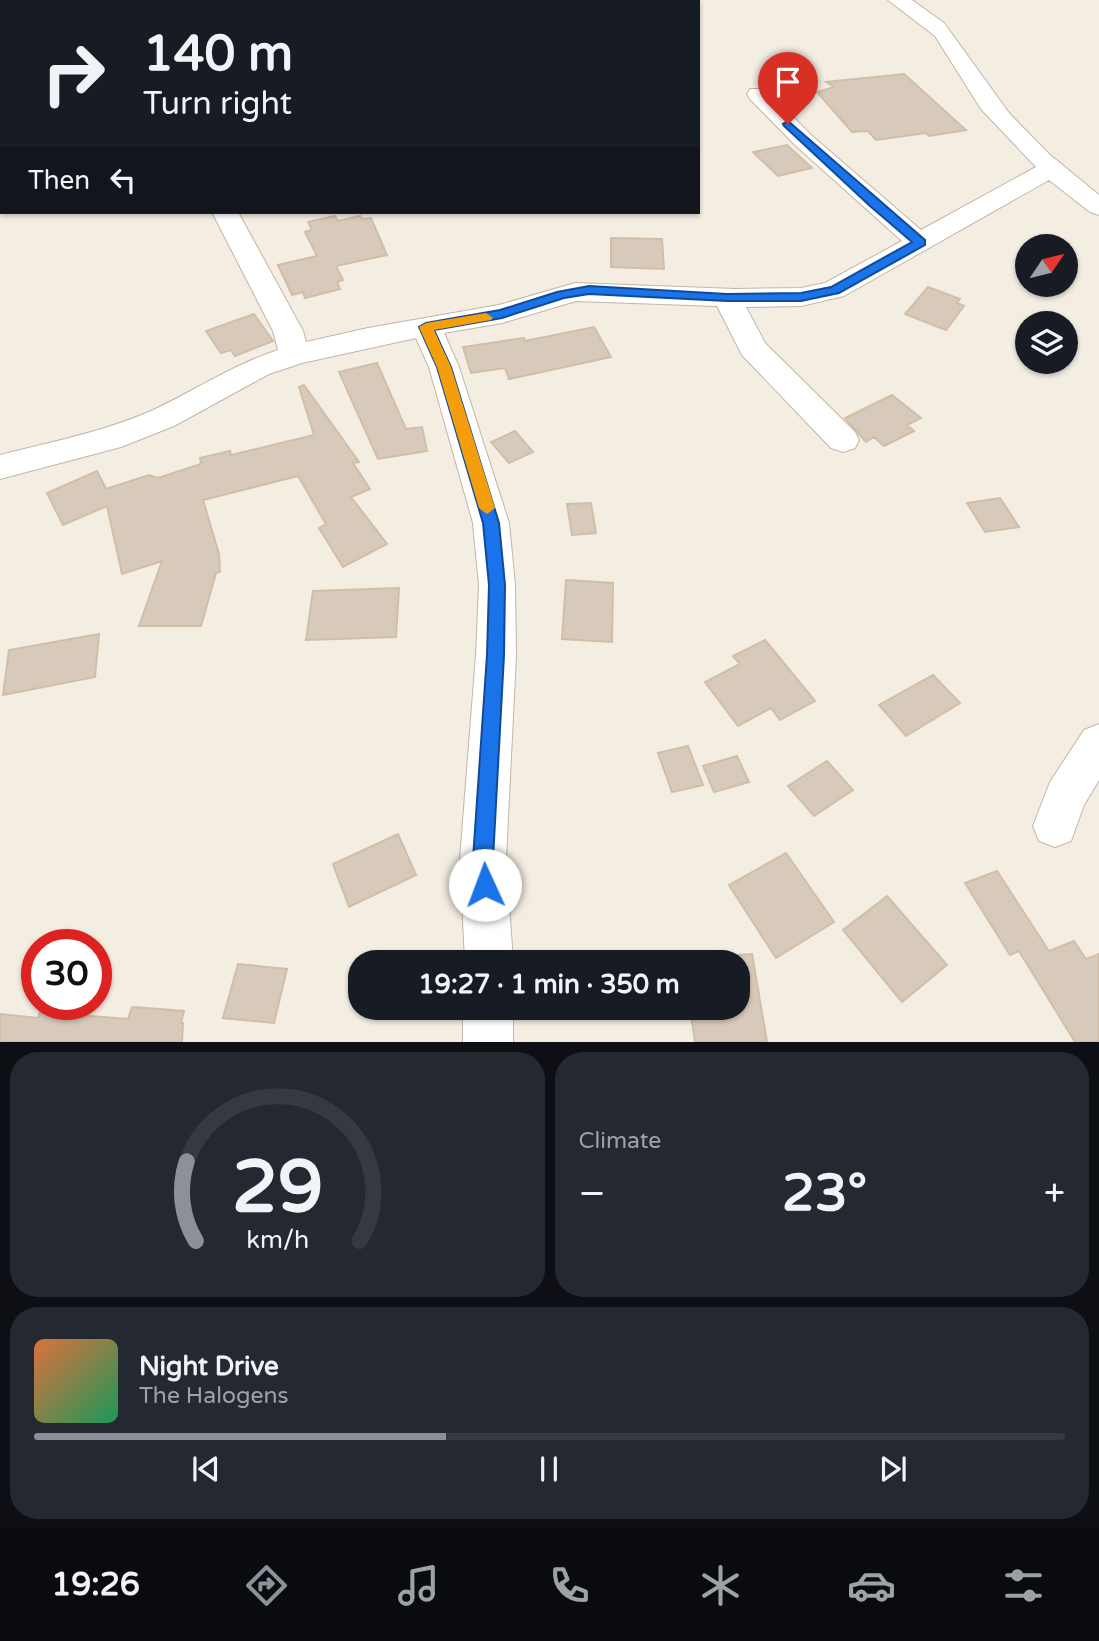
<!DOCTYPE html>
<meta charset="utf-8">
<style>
:root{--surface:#171b24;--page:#242831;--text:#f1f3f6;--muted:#9ea1a6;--line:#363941;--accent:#8c9099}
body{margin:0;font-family:"Varela Round",sans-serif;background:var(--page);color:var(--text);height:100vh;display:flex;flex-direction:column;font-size:26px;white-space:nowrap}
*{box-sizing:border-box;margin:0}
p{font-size:23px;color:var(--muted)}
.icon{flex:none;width:38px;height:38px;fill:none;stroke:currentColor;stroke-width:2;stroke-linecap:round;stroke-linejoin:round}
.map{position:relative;height:1042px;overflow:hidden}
.panel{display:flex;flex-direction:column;gap:10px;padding:10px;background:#0d0f14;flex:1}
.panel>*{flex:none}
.hud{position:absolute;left:0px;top:0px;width:700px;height:214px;box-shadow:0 2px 5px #0004;background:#171b24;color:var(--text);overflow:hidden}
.needle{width:46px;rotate:55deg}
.controls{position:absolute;left:1015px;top:234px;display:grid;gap:14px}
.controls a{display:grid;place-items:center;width:63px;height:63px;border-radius:50%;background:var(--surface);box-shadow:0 2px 5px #0004;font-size:35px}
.speed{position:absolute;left:21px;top:929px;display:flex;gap:14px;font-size:35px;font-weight:700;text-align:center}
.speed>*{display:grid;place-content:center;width:91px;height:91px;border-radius:50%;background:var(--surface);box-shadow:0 2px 5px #0004;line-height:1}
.speed .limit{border:10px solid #d22;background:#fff;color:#111}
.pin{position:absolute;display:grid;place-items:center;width:60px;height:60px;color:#fff;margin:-72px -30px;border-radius:50% 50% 50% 0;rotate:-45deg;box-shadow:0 0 7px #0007}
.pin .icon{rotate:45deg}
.me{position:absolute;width:77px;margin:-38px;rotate:358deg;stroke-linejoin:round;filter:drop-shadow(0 0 5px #0008)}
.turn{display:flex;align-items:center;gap:24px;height:147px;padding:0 28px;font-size:32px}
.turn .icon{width:91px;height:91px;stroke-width:2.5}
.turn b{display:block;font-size:49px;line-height:60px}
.then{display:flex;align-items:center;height:66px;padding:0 28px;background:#0003;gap:14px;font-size:26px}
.big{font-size:52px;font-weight:800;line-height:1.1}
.panel .tile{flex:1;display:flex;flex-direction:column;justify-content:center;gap:10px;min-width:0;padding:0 24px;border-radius:28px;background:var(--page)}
.panel .dial{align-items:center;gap:0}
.dial svg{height:182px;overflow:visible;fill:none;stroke:var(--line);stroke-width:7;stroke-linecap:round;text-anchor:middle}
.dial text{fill:var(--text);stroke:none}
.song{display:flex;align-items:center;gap:21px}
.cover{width:84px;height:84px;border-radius:10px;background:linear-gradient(135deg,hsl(20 70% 55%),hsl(150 70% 35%))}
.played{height:7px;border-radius:4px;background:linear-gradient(90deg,var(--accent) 40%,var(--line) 40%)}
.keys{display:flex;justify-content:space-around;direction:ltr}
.heat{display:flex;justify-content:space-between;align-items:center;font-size:38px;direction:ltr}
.panel .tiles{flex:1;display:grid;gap:10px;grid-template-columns:1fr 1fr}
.tile:last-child{grid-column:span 2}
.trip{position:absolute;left:348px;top:950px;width:402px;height:70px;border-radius:28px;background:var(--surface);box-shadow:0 2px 5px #0004;font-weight:800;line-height:70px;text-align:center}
.menu{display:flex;height:112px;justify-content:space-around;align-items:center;background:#090b0e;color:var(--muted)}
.menu .icon{width:49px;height:49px}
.menu .active{color:var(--accent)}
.menu b{font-size:32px;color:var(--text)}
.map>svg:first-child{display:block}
.building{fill:#d8caba;stroke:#d1bea9;stroke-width:2}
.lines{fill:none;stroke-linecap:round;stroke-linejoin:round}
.minor-casing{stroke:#c2b6a7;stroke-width:2}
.minor{fill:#fff;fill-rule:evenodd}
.route{fill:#1a73e8;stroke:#114b97;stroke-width:2}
.slow{fill:#f59e0b}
</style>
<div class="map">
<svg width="1099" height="1043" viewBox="0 0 1099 1043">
<rect width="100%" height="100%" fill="#f3ede2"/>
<!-- building -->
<path class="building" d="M 904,74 L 966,130 L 929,136 L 926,133 L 876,140 L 868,131 L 852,132 L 817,92 L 834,87 L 826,82 Z
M 787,145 L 812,168 L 778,176 L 753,152 Z
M 335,216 L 338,221 L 360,216 L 362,219 L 371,218 L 387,255 L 336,266 L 343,280 L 337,282 L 340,289 L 305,298 L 303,292 L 292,295 L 278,265 L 317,256 L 305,232 L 312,230 L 308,222 Z
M 611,238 L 662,239 L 664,269 L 611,267 Z
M 928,287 L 960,299 L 957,303 L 964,306 L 946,330 L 905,314 Z
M 254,314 L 273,341 L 235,356 L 231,350 L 221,353 L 206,331 Z
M 594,327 L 611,357 L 509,379 L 505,368 L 471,373 L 463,347 L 524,338 L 525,341 Z
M 377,363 L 406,429 L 422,427 L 427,451 L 378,459 L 339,372 Z
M 304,385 L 359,462 L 353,463 L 370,489 L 351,497 L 387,544 L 343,567 L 319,528 L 326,524 L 298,476 L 203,500 L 219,554 L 220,572 L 216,573 L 201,626 L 139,626 L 162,561 L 122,574 L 107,506 L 63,525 L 47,493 L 97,471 L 106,489 L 149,475 L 158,478 L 201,464 L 200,458 L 230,451 L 231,455 L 314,435 L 299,387 Z
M 892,395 L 921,418 L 907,425 L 914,431 L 884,446 L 874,437 L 866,442 L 845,418 Z
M 515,431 L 533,452 L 509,463 L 491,442 Z
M 1000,498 L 1019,527 L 985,532 L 967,503 Z
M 591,503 L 596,533 L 572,535 L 567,504 Z
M 566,580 L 613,583 L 612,642 L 562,639 Z
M 399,588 L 396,637 L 306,640 L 313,591 Z
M 99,634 L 95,677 L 3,695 L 9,650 Z
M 765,640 L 815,701 L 780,720 L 771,708 L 738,726 L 705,682 L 740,664 L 733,656 Z
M 933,675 L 960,703 L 906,736 L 879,705 Z
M 688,746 L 703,785 L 672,792 L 658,753 Z
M 737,756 L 749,782 L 714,792 L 703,766 Z
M 827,761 L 853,790 L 814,816 L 788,786 Z
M 398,834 L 416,875 L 349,907 L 333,864 Z
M 786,853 L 834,922 L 776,958 L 729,885 Z
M 997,871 L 1049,951 L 1074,941 L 1086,959 L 1099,954 L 1099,1042 L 1075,1042 L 1019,951 L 1010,955 L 965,883 Z
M 887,896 L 947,965 L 902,1002 L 843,930 Z
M 752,954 L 767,1042 L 695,1042 L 690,1008 L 738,1008 L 738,955 Z
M 238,964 L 287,969 L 274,1023 L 223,1018 Z
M 132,1007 L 184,1011 L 181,1023 L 183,1023 L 182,1042 L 0,1042 L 0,1014 L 38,1018 L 40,1012 L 128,1019 Z"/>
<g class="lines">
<!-- minor casing -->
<g class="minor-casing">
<path id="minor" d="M 492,0 L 512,0 L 513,2 L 493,2 Z
M 649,0 L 682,0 L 647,2 Z
M 888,0 L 912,0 L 944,23 L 1009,113 L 1049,154 L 1099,195 L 1099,215 L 1090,212 L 1049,180 L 844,296 L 801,306 L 746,307 L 765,343 L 855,432 L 859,440 L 855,448 L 843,452 L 831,448 L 742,355 L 717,306 L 576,301 L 502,323 L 444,333 L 459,367 L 509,523 L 515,585 L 516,655 L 506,859 L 513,962 L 465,962 L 460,859 L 476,655 L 479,585 L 473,523 L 429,367 L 416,338 L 302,363 L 269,374 L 174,426 L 121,447 L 0,479 L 0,455 C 51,442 103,432 151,411 C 194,391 232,365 278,350 L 273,331 L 212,212 L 238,212 L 303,331 L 306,342 L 368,328 L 499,305 L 575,283 L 735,289 L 801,288 L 825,283 L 902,241 L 795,145 L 750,99 L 747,94 L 750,89 L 766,89 L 811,135 L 921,230 L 1036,167 L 981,109 L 935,36 Z
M 0,176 L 2,176 L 2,190 L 0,190 Z
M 1099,724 L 1099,780 L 1084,805 L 1071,841 L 1055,847 L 1039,841 L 1033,826 L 1050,782 L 1084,730 Z
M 463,1008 L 513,1008 L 513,1043 L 463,1043 Z"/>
</g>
<!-- minor -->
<use href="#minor" class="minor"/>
</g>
<!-- route -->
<path class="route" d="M 788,121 L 925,240 L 925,245 L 839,293 L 801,301 L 727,301 L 589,294 L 564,298 L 502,318 L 434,330 L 451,367 L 499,523 L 505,585 L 504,655 L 493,859 L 495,885 L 492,892 L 485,895 L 477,892 L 473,859 L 487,655 L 489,585 L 483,523 L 437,367 L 419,327 L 426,323 L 500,310 L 557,292 L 589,286 L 727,294 L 801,293 L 831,287 L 912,242 L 870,206 L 784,126 L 783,124 Z"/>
<!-- slow -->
<path class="slow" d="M 486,313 L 493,318 L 491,320 L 434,330 L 451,367 L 495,508 L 487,514 L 479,508 L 437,367 L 419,327 L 426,323 Z"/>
</svg>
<div class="controls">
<a><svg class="needle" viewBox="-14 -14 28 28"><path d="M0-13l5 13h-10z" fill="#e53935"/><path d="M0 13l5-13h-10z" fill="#9ea1a6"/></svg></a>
<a><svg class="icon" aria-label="layers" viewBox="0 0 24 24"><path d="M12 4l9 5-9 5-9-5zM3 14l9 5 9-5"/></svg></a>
</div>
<div class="speed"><div class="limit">30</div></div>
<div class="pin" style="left:788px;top:124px;background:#d93025"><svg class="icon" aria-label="arrive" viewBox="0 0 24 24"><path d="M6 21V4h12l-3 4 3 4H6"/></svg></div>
<svg class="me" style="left:485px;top:885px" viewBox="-20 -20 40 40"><circle r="19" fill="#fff"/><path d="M0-13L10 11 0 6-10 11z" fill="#1a73e8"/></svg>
<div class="trip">19:27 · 1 min · 350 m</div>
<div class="hud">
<div class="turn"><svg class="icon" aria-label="right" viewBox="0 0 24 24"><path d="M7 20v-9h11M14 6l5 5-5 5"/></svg><div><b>140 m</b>Turn right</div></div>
<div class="then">Then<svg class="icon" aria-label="left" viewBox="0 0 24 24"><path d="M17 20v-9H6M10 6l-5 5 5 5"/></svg></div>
</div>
</div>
<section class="panel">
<div class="tiles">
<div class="tile dial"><svg viewBox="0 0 100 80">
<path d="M14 69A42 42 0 1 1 86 69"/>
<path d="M14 69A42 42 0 0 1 10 34" stroke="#8c9099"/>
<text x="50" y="56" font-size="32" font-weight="700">29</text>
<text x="50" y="72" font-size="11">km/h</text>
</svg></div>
<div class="tile"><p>Climate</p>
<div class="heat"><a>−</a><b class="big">23°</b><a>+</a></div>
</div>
<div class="tile">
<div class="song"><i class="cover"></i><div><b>Night Drive</b><p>The Halogens</p></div></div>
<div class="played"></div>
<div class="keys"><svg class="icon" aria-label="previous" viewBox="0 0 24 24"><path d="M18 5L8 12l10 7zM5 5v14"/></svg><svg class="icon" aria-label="pause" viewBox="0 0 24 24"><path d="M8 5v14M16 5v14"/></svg><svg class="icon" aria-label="next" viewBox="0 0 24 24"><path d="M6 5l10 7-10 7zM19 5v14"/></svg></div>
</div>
</div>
</section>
<nav class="menu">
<b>19:26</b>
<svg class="icon active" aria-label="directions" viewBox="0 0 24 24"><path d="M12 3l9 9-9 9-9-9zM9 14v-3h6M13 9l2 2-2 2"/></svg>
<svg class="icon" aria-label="music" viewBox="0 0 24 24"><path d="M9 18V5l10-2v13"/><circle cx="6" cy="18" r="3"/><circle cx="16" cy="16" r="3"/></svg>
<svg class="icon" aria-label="phone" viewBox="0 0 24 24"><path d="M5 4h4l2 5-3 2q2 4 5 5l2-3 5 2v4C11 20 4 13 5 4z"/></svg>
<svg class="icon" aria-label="climate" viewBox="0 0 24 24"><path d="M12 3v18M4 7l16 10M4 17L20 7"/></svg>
<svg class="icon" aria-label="car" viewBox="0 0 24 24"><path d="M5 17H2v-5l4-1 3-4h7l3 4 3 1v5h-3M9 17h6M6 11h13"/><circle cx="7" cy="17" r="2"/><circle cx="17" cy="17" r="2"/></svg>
<svg class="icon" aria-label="filters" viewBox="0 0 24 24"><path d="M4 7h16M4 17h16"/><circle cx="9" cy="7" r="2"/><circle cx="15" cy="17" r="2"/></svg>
</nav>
